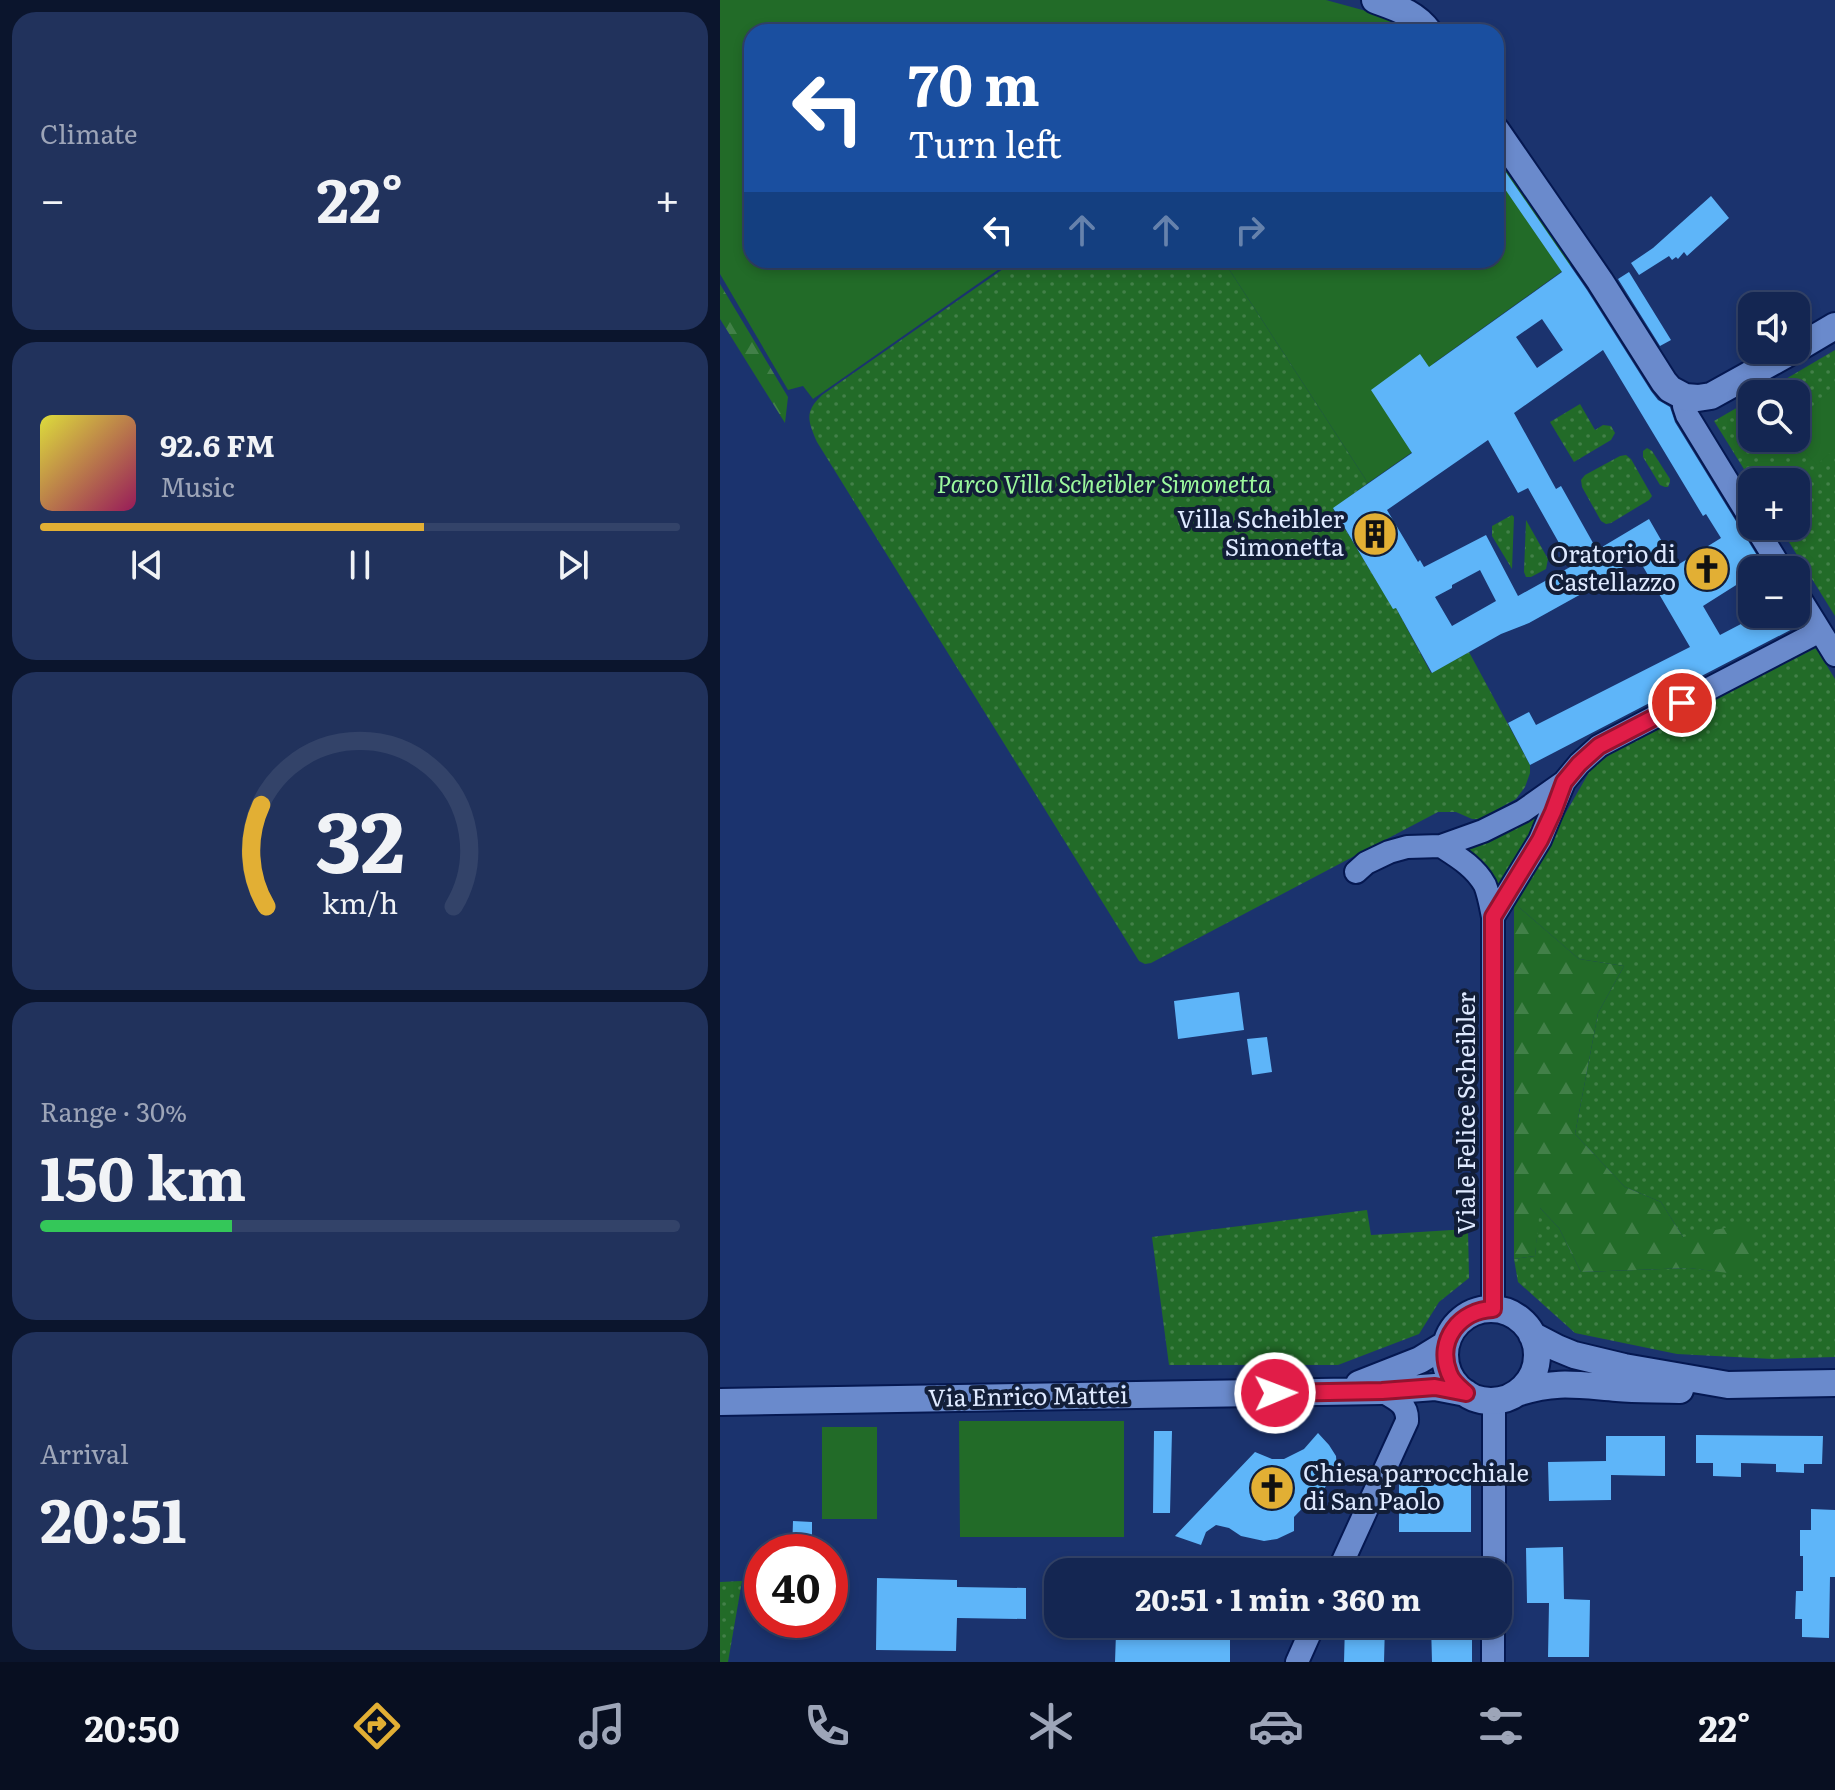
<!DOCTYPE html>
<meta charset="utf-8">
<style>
:root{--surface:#142652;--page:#21325c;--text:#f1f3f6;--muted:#9da5b8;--line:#334369;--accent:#e2af34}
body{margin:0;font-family:Literata,serif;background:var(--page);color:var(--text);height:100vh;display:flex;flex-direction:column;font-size:30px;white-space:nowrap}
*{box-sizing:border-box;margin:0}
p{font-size:26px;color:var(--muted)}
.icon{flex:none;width:44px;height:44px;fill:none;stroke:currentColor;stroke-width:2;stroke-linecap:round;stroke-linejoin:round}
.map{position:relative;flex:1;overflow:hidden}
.sheet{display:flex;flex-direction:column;gap:12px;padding:12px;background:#0b152d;width:720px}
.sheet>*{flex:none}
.top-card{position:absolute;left:24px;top:24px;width:760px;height:244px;border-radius:24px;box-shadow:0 4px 12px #0003,0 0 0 2px var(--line);background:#1a4fa0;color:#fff;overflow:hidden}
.tools{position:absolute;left:1018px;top:292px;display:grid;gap:16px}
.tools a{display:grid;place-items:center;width:72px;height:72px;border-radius:16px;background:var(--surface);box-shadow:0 4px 12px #0003,0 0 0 2px var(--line);font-size:40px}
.speed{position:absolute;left:24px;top:1534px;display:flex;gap:16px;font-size:40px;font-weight:700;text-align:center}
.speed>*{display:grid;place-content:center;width:104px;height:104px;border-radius:50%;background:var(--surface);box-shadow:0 4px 12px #0003,0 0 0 2px var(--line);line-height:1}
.speed .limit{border:12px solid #d22;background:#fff;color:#111}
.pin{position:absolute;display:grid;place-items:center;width:68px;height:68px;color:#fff;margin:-34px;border:4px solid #fff;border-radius:50%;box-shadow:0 2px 8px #0007}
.me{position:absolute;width:88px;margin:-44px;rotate:89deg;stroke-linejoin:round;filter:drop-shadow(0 0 6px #0008)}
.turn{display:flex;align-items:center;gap:28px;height:168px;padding:0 32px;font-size:36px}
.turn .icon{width:104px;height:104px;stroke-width:2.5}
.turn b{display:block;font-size:56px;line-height:68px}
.lanes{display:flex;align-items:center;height:76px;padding:0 32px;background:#0003;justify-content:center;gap:40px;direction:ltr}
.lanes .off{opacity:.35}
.big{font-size:60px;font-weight:700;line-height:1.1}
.sheet .widget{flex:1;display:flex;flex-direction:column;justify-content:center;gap:12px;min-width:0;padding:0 28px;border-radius:24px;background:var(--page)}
.sheet .dial{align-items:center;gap:0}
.dial svg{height:208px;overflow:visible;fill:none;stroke:var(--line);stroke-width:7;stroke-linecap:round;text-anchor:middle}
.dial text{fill:var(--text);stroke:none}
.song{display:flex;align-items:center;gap:24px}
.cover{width:96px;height:96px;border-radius:12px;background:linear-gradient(135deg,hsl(60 70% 55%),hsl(330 70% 35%))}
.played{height:8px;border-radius:4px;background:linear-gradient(90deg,var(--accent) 60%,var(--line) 60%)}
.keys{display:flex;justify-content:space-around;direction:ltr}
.heat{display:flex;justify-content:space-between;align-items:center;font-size:44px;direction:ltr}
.charge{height:12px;border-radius:6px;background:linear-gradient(90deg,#34c759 30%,var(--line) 0)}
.trip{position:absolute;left:324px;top:1558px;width:468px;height:80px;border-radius:24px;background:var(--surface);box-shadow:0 4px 12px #0003,0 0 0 2px var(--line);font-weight:700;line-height:80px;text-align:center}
.tabs{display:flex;height:128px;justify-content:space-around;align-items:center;background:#080f21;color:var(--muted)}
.tabs .icon{width:56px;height:56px}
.tabs .active{color:var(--accent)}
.tabs b{font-size:36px;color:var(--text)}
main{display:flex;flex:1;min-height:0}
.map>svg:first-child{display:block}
.green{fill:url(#green-dots)}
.forest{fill:url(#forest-firs)}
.pitch{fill:#226b28}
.building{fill:#5eb5f9;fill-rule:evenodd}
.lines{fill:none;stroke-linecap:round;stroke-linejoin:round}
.minor-casing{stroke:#051851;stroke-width:26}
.tertiary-casing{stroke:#051851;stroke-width:30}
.minor{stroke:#6a8acc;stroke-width:22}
.tertiary{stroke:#6a8acc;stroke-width:26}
.route-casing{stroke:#92132f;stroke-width:20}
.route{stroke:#e11d48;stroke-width:14}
.labels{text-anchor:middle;stroke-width:8;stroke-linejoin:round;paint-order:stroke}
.park-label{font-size:24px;font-style:italic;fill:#9cf99d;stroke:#121e38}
.poi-label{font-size:24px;fill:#dee9ff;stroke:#121e38;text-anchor:end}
.street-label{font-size:24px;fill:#dee9ff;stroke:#121e38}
</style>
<main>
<section class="sheet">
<div class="widget"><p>Climate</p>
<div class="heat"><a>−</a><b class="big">22°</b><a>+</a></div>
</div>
<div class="widget">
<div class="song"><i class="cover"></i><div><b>92.6 FM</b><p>Music</p></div></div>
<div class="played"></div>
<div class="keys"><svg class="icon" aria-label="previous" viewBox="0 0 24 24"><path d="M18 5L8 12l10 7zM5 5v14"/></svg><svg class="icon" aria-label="pause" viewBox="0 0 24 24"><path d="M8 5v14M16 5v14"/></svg><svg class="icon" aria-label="next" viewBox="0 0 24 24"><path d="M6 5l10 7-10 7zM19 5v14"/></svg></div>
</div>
<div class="widget dial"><svg viewBox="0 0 100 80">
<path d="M14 69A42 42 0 1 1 86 69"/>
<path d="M14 69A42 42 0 0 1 12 30" stroke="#e2af34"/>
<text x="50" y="56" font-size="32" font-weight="700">32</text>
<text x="50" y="72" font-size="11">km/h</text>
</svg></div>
<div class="widget"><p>Range · 30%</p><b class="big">150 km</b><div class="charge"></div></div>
<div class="widget"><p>Arrival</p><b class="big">20:51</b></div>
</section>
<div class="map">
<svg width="1115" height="1662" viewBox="0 0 1115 1662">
<defs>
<pattern id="green-dots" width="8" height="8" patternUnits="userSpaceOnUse" patternTransform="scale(2)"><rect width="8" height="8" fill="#226b28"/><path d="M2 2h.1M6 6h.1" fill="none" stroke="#428048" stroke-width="1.8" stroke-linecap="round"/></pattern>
<pattern id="forest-firs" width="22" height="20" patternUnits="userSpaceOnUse" patternTransform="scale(2)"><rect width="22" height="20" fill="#226b28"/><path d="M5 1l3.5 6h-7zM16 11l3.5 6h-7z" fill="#428048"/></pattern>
</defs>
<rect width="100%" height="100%" fill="#1b336e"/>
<!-- green -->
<path class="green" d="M 296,260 L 503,260 L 648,483 L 613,509 L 673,608 L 676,608 L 711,673 L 749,652 L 810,765 L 810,773 L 805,787 L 796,799 L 760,819 L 752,819 L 736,812 L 718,812 L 431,963 L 425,964 L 419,961 L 97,442 C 88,421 84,412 102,395 Z
M 1115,350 L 1115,616 L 1059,526 L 1076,526 L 1076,482 L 1032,482 L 994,421 L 1032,399 L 1032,438 L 1076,438 L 1076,394 L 1040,394 Z
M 860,404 L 875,430 L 883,425 L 891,426 L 895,433 L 891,440 L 854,462 L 830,422 Z
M 927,448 L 932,451 L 950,479 L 950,482 L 948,487 L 945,487 L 940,485 L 923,457 L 923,451 Z
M 906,455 L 911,459 L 932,496 L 929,500 L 891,523 L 886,524 L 881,521 L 862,487 L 861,480 L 865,475 L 900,456 Z
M 792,515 L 794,517 L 792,569 L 772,536 L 772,526 Z
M 806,520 L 828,559 L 826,569 L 811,577 L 806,577 L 804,572 Z
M 1096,648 L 1115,679 L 1115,1357 L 1053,1359 L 957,1354 L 855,1333 L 798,1282 L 794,1259 L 815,1256 L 819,1207 L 839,1228 L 861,1272 L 969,1268 L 1031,1275 L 963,1237 L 941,1202 L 905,1187 L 855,1134 L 878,1013 L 904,966 L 859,959 L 794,903 L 871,769 L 902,745 Z
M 833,799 L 779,898 L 731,847 Z
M 647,1210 L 651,1235 L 748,1229 L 749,1278 L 719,1302 L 699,1334 L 618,1365 L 449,1365 L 432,1237 Z
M 22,1581 L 8,1662 L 0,1662 L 0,1582 Z"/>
<!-- forest -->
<path class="forest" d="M 0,284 L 68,397 L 65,423 L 0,319 Z
M 794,903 L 859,959 L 904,966 L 878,1013 L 855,1134 L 905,1187 L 941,1202 L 963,1237 L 1032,1222 L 1031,1276 L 969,1268 L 861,1272 L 839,1228 L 820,1208 L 815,1256 L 794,1259 Z"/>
<!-- pitch -->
<path class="pitch" d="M 0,0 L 606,0 L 690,23 L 696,32 L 32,32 L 32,260 L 292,260 L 93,399 L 83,386 L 68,390 L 0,274 Z
M 776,148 L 855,262 L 714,363 L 708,441 L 648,483 L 503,260 L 776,260 Z
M 1115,387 L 1115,448 L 1097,465 L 1072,438 L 1076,438 L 1076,423 Z
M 239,1421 L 404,1421 L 404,1537 L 240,1537 Z
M 102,1427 L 157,1427 L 157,1519 L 102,1519 Z"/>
<!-- building -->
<path class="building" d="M 776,158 L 867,290 L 931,391 L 938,400 L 950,407 L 955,422 L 1046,570 L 1032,570 L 1032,575 L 983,606 L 1000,635 L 1040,614 L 1073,614 L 1080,625 L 810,765 L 788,723 L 809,712 L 816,725 L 970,647 L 918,558 L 863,591 L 863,593 L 809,623 L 781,634 L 712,673 L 676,608 L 673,609 L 613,508 L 692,453 L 651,390 L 700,354 L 709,367 L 842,272 L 776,176 ZM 822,319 L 843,350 L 817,368 L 796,337 ZM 883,350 L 983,516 L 986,514 L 1001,538 L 956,566 L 929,519 L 877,550 L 841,486 L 836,489 L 794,413 ZM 768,440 L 798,493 L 808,488 L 852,566 L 798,596 L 766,535 L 704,567 L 700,560 L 698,562 L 667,510 ZM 760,570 L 776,601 L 732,626 L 715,597 L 732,588 L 732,585 Z
M 991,196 L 1009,218 L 967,256 L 964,252 L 958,259 L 956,257 L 952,260 L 949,256 L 919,275 L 911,263 L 933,248 Z
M 909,272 L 951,340 L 940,346 L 898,279 Z
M 519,992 L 524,1030 L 458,1039 L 454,1001 Z
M 547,1037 L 552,1072 L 532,1075 L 527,1039 Z
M 434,1431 L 452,1431 L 450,1513 L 433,1513 Z
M 598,1433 L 609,1445 L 616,1456 L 617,1470 L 601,1493 L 597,1493 L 574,1517 L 574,1531 L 557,1539 L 544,1541 L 521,1536 L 509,1528 L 496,1525 L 486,1532 L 481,1545 L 455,1536 L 535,1452 L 552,1459 L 564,1459 L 584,1449 Z
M 976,1435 L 1103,1436 L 1102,1464 L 1084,1464 L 1084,1473 L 1056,1472 L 1056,1464 L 1021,1463 L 1021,1477 L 993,1476 L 993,1463 L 976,1463 Z
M 886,1436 L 945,1436 L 945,1476 L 891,1475 L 891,1500 L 829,1501 L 828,1462 L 886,1461 Z
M 679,1483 L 751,1483 L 751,1532 L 679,1532 Z
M 1091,1509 L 1115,1510 L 1115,1577 L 1110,1577 L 1109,1638 L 1082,1637 L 1082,1619 L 1075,1619 L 1076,1591 L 1083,1591 L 1083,1556 L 1080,1556 L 1080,1530 L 1091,1530 Z
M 73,1521 L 92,1522 L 92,1552 L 72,1552 Z
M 843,1547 L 844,1599 L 870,1600 L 869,1657 L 828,1657 L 829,1603 L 807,1603 L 806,1548 Z
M 157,1578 L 237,1580 L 237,1587 L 306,1588 L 306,1619 L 237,1618 L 236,1651 L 156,1650 Z
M 625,1624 L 665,1624 L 664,1662 L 624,1662 Z
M 711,1624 L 752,1624 L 752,1662 L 712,1662 Z
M 396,1633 L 510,1634 L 510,1662 L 395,1662 Z"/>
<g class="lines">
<!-- minor casing -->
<g class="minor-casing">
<path id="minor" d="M 965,397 L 964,406 L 967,415 L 1032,521
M 1035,526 L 1062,570
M 1076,592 L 1115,655
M 721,846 C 738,857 755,867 765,885 C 769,895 771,907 773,917
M 636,872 L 646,863 L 669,852 L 687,847 L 721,846 L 763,831 L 803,811 L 844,782 L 859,764 L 879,746 L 1100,631
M 773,1309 L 773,917 L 820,840 L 844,782
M 618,1572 L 687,1421 C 688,1404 676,1399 662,1391
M 774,1572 L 774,1401
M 577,1662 L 594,1624
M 773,1662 L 773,1624"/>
</g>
<!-- tertiary casing -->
<g class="tertiary-casing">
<path id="tertiary" d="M 655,0 C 677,8 695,13 709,32
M 776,130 L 880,281 L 944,382 L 950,389 L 965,397 L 978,398 L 991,396 L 1074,350
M 1076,349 L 1115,326
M725 1355a46 46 0 1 1 92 0a46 46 0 1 1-92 0Z
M 812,1335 L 837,1348 L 854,1355 L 904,1367 L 1008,1385 L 1115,1383
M 639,1384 L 700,1360 L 726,1344
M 797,1393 C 835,1380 858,1385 897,1388 C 917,1390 939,1389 960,1390
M 0,1402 L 662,1391 L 715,1387 L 746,1393"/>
</g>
<!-- minor -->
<use href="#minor" class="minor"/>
<!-- tertiary -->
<use href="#tertiary" class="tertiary"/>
</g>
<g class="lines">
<!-- route casing -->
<g class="route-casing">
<path id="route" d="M 555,1393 L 662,1391 L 715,1387 L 746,1393 C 739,1387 732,1382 729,1373 C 716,1340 740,1310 773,1309 L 773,917 L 820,840 L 833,812 L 844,782 L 859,764 L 879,746 L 962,703"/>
</g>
<!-- route -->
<use href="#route" class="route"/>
</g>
<!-- icons -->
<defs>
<g id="building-disc" transform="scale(2.3)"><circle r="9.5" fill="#e2af34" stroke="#121e38"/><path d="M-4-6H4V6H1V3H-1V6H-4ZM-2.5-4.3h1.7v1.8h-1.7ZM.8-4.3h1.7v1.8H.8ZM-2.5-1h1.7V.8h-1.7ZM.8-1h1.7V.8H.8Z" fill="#111"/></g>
<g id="church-disc" transform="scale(2.3)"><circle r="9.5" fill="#e2af34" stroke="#121e38"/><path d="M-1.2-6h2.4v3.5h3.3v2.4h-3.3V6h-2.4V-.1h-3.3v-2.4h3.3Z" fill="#111"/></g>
</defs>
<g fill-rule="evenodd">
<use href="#building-disc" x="655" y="534"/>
<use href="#church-disc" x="987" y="569"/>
<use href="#church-disc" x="552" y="1488"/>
</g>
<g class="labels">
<!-- park labels -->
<g class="park-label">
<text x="384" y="493">Parco Villa Scheibler Simonetta</text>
</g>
<!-- poi labels -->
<g class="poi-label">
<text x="624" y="528">Villa Scheibler<tspan x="624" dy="28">Simonetta</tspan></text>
<text x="956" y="563">Oratorio di<tspan x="956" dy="28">Castellazzo</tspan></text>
<text x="583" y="1482" text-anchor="start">Chiesa parrocchiale<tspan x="583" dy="28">di San Paolo</tspan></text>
</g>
<!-- street labels -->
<g class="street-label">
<text transform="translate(747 1113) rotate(-90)" y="8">Viale Felice Scheibler</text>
<text transform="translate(308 1397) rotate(-1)" y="8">Via Enrico Mattei</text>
</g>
</g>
</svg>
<div class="tools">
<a><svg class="icon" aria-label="sound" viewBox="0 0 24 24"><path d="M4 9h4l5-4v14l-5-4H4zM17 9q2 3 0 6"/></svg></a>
<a><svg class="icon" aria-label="search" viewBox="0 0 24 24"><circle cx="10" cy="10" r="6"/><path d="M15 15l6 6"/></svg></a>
<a>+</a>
<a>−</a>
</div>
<div class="speed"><div class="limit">40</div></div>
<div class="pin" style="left:962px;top:703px;background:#d93025"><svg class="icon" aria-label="arrive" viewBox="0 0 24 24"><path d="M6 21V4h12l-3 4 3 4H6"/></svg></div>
<svg class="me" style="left:555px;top:1393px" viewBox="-20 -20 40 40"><circle r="17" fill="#e11d48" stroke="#fff" stroke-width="3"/><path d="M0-11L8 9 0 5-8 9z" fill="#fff"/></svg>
<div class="trip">20:51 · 1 min · 360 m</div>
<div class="top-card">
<div class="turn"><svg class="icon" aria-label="left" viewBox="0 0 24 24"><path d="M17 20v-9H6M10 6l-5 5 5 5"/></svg><div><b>70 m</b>Turn left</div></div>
<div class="lanes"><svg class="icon" aria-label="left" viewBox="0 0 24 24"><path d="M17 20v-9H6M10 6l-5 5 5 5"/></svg><svg class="icon off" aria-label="ahead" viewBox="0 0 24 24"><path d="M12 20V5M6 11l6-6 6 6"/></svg><svg class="icon off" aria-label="ahead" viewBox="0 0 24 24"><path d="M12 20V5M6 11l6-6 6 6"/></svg><svg class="icon off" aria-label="right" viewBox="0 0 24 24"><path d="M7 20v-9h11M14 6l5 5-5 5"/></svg></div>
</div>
</div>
</main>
<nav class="tabs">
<b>20:50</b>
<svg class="icon active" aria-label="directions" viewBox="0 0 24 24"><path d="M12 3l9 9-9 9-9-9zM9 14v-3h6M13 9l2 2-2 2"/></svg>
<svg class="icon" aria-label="music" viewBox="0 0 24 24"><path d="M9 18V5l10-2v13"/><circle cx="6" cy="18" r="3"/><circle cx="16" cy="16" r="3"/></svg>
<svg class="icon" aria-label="phone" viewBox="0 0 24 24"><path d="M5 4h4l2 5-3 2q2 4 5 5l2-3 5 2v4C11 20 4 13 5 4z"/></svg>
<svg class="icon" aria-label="climate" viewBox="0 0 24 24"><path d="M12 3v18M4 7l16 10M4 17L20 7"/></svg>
<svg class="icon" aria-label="car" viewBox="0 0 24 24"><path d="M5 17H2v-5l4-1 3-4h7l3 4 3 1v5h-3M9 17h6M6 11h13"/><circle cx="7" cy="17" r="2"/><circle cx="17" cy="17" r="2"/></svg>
<svg class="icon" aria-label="filters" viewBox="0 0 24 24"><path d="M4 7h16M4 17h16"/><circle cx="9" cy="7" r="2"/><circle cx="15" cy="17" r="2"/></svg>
<b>22°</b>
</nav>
